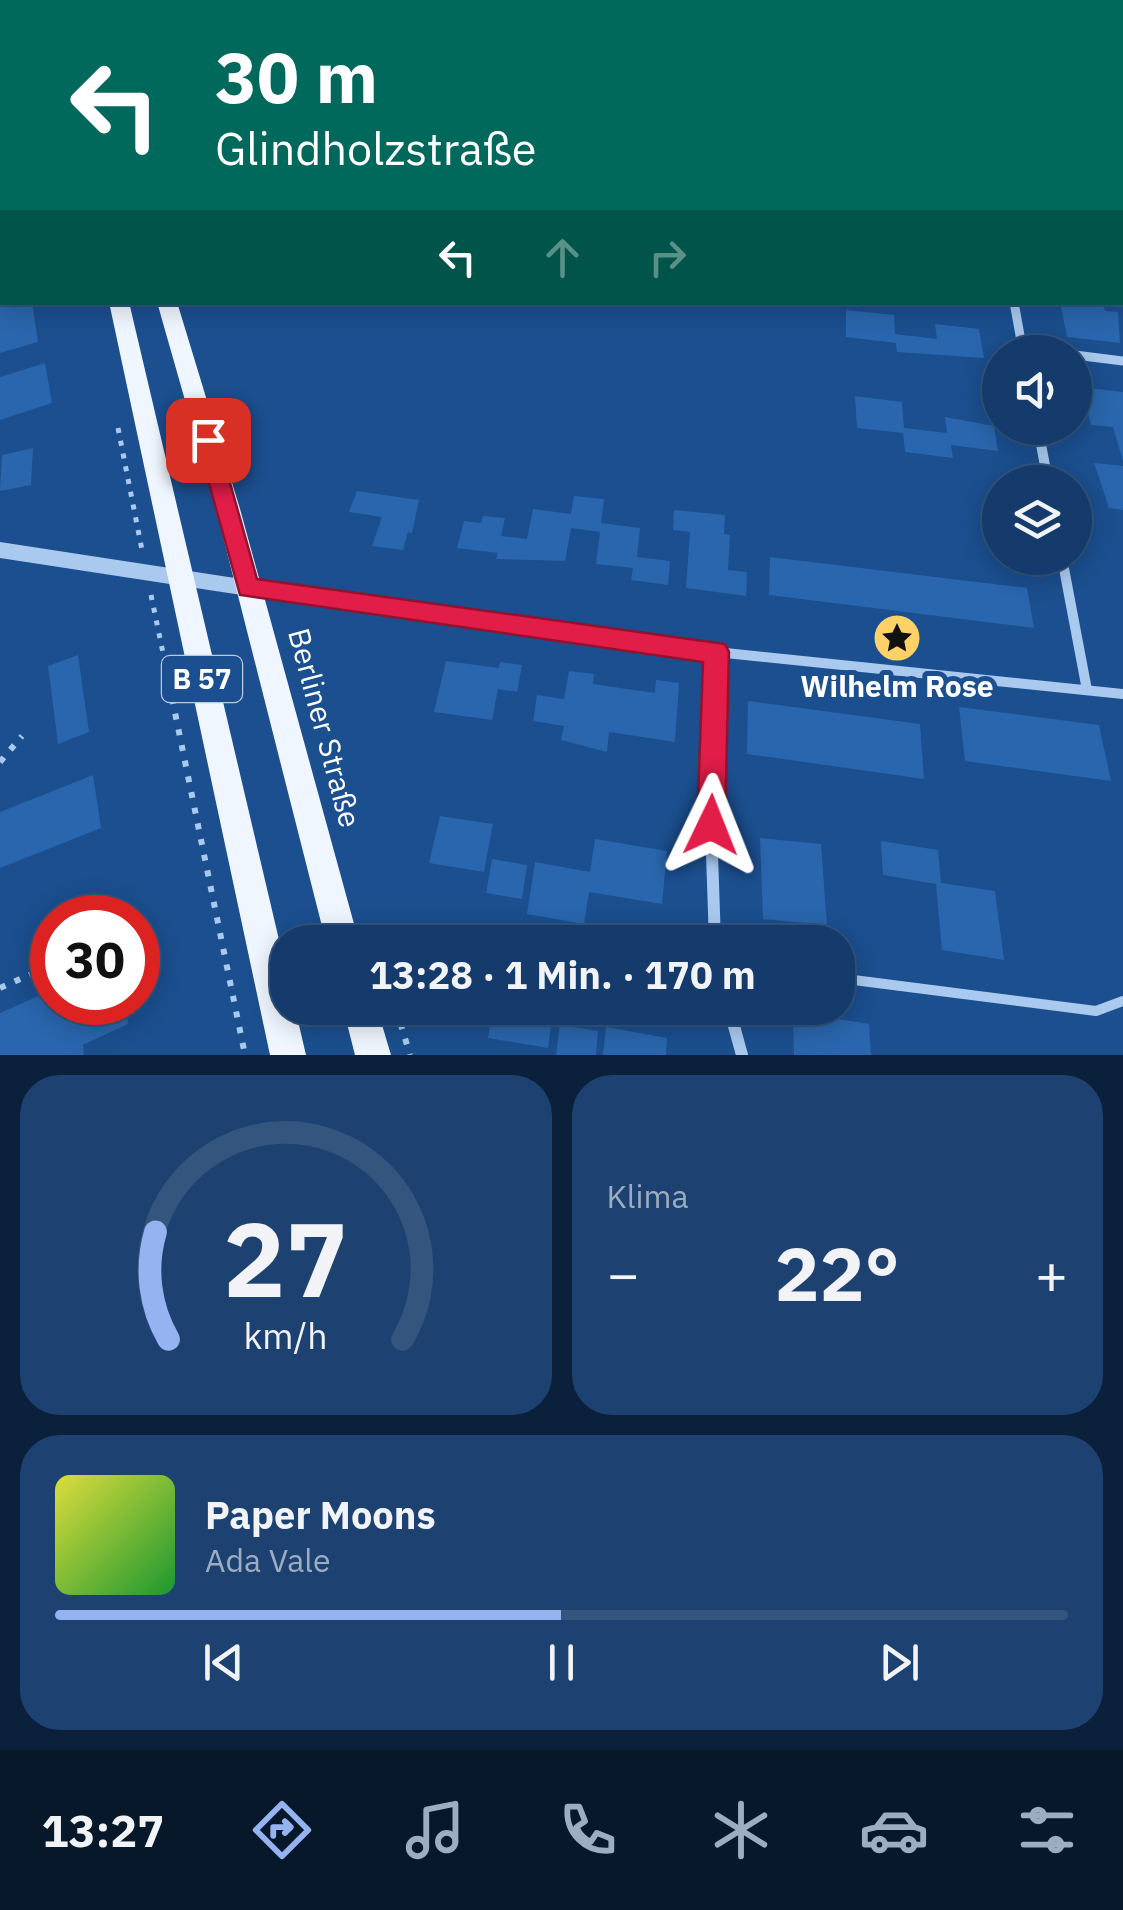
<!DOCTYPE html>
<html lang="de">
<meta charset="utf-8">
<style>
:root{--surface:#143b6b;--page:#1d4271;--text:#f1f3f6;--muted:#9dadc1;--line:#33557e;--accent:#95b2f1}
body{margin:0;font-family:"IBM Plex Sans",sans-serif;background:var(--page);color:var(--text);height:100vh;display:flex;flex-direction:column;font-size:38px;white-space:nowrap}
*{box-sizing:border-box;margin:0}
p{font-size:32px;color:var(--muted)}
.icon{flex:none;width:55px;height:55px;fill:none;stroke:currentColor;stroke-width:2;stroke-linecap:round;stroke-linejoin:round}
.map{position:relative;height:1055px;overflow:hidden}
.drawer{display:flex;flex-direction:column;gap:20px;padding:20px;background:#0b203b;flex:1}
.drawer>*{flex:none}
.top-card{position:absolute;left:0px;top:0px;width:1125px;height:305px;box-shadow:0 5px 25px #0003,0 0 0 2px var(--line);background:#00695c;color:#fff;overflow:hidden}
.tools{position:absolute;left:982px;top:335px;display:grid;gap:20px}
.tools a{display:grid;place-items:center;width:110px;height:110px;border-radius:50%;background:var(--surface);box-shadow:0 5px 25px #0003,0 0 0 2px var(--line);font-size:50px}
.speed{position:absolute;left:30px;top:895px;display:flex;gap:20px;font-size:50px;font-weight:700;text-align:center}
.speed>*{display:grid;place-content:center;width:130px;height:130px;border-radius:50%;background:var(--surface);box-shadow:0 5px 25px #0003,0 0 0 2px var(--line);line-height:1}
.speed .limit{border:15px solid #d22;background:#fff;color:#111}
.pin{position:absolute;display:grid;place-items:center;width:85px;height:85px;color:#fff;margin:-42px;border-radius:20px;box-shadow:0 5px 15px #0006}
.me{position:absolute;width:110px;margin:-55px;rotate:2deg;stroke-linejoin:round;filter:drop-shadow(0 0 8px #0008)}
.turn{display:flex;align-items:center;gap:35px;height:210px;padding:0 50px;font-size:45px}
.turn .icon{width:130px;height:130px;stroke-width:2.5}
.turn b{display:block;font-size:70px;line-height:85px}
.lanes{display:flex;align-items:center;height:95px;padding:0 50px;background:#0003;justify-content:center;gap:50px;direction:ltr}
.lanes .off{opacity:.35}
.big{font-size:75px;font-weight:700;line-height:1.1}
.drawer .card{flex:1;display:flex;flex-direction:column;justify-content:center;gap:15px;min-width:0;padding:0 35px;border-radius:40px;background:var(--page)}
.drawer .dial{align-items:center;gap:0}
.dial svg{height:260px;overflow:visible;fill:none;stroke:var(--line);stroke-width:7;stroke-linecap:round;text-anchor:middle}
.dial text{fill:var(--text);stroke:none}
.song{display:flex;align-items:center;gap:30px}
.cover{width:120px;height:120px;border-radius:15px;background:linear-gradient(135deg,hsl(60 70% 55%),hsl(130 70% 35%))}
.played{height:10px;border-radius:5px;background:linear-gradient(90deg,var(--accent) 50%,var(--line) 50%)}
.keys{display:flex;justify-content:space-around;direction:ltr}
.heat{display:flex;justify-content:space-between;align-items:center;font-size:55px;direction:ltr}
.drawer .tiles{flex:1;display:grid;gap:20px;grid-template-columns:1fr 1fr}
.card:last-child{grid-column:span 2}
.trip{position:absolute;left:270px;top:925px;width:585px;height:100px;border-radius:40px;background:var(--surface);box-shadow:0 5px 25px #0003,0 0 0 2px var(--line);font-weight:700;line-height:100px;text-align:center}
.tabs{display:flex;height:160px;justify-content:space-around;align-items:center;background:#08182b;color:var(--muted)}
.tabs .icon{width:70px;height:70px}
.tabs .current{color:var(--accent)}
.tabs b{font-size:45px;color:var(--text)}
.map>svg:first-child{display:block}
.building{fill:#2a66ad}
.lines{fill:none;stroke-linecap:round;stroke-linejoin:round}
.path-far1{stroke:#a9c9ee;stroke-width:5;stroke-dasharray:5 8;stroke-linecap:butt}
.path{stroke:#a9c9ee;stroke-width:6;stroke-dasharray:6 10;stroke-linecap:butt}
.service{stroke:#a9c9ee;stroke-width:10}
.minor-far3{stroke:#a9c9ee;stroke-width:6}
.minor-far2{stroke:#a9c9ee;stroke-width:9}
.minor-far1{stroke:#a9c9ee;stroke-width:10}
.minor{stroke:#a9c9ee;stroke-width:12}
.tertiary{fill:#a9c9ee;fill-rule:evenodd}
.primary{fill:#f0f6ff;fill-rule:evenodd}
.route{fill:#e11d48;stroke:#92132f;stroke-width:2.5}
.labels{text-anchor:middle;stroke-width:10;stroke-linejoin:round;paint-order:stroke}
.shield{fill:#1b4f8f;stroke:#bbcadd;stroke-width:2.5}
.shield-label{font-size:28px;font-weight:bold;fill:#fff}
.poi-label{font-size:30px;font-weight:bold;fill:#fff;stroke:#1b4f8f}
.street-label{font-size:30px;fill:#fff;stroke:#1b4f8f}
</style>
<div class="map">
<svg width="1123" height="1055" viewBox="0 0 1123 1055">
<rect width="100%" height="100%" fill="#1b4f8f"/>
<!-- building -->
<path class="building" d="M 0,302 L 11,306 L 32,302 L 38,342 L 0,353 Z
M 1060,302 L 1103,303 L 1105,311 L 1118,312 L 1120,343 L 1067,337 Z
M 846,310 L 894,315 L 895,334 L 937,339 L 935,324 L 979,329 L 984,358 L 897,352 L 896,343 L 846,337 Z
M 45,363 L 52,403 L 0,420 L 0,377 Z
M 1080,387 L 1123,392 L 1123,461 L 1113,427 L 1091,425 Z
M 855,396 L 902,402 L 904,428 L 947,433 L 945,417 L 994,426 L 998,451 L 951,445 L 953,458 L 905,452 L 903,433 L 857,428 Z
M 33,448 L 31,485 L 0,491 L 2,455 Z
M 1094,463 L 1123,466 L 1123,510 L 1109,508 Z
M 357,491 L 419,500 L 412,533 L 408,532 L 403,550 L 372,546 L 382,517 L 349,512 Z
M 574,496 L 604,499 L 601,523 L 640,528 L 637,557 L 670,561 L 668,585 L 631,580 L 633,568 L 596,564 L 600,532 L 571,528 L 565,561 L 496,559 L 498,553 L 457,548 L 464,521 L 481,523 L 483,516 L 505,518 L 501,536 L 527,539 L 533,509 L 571,514 Z
M 674,510 L 725,515 L 724,534 L 730,535 L 728,570 L 747,572 L 746,596 L 686,588 L 690,532 L 673,530 Z
M 770,557 L 1027,588 L 1034,628 L 769,595 Z
M 78,655 L 89,732 L 58,744 L 48,666 Z
M 446,661 L 499,668 L 500,662 L 522,665 L 517,692 L 498,689 L 492,720 L 434,712 Z
M 569,671 L 594,674 L 593,684 L 655,693 L 656,680 L 679,683 L 675,742 L 609,732 L 607,752 L 561,740 L 564,726 L 533,721 L 537,695 L 564,699 Z
M 748,701 L 920,724 L 924,779 L 747,754 Z
M 959,707 L 1099,725 L 1111,781 L 965,761 Z
M 93,775 L 101,828 L 0,868 L 0,812 Z
M 440,816 L 493,824 L 484,872 L 429,863 Z
M 760,838 L 821,844 L 827,925 L 763,919 Z
M 595,839 L 667,851 L 662,904 L 589,892 L 584,924 L 527,914 L 535,862 L 590,872 Z
M 881,841 L 938,850 L 941,883 L 995,891 L 1004,960 L 942,950 L 936,884 L 883,875 Z
M 492,859 L 527,865 L 522,899 L 486,893 Z
M 52,990 L 52,1002 L 125,1002 L 128,1024 L 83,1045 L 84,1055 L 0,1055 L 0,1013 Z
M 493,1008 L 553,1008 L 548,1048 L 488,1038 Z
M 793,1012 L 869,1024 L 871,1055 L 794,1055 Z
M 560,1025 L 598,1031 L 596,1055 L 556,1055 Z
M 606,1027 L 667,1038 L 666,1055 L 603,1055 Z"/>
<g class="lines">
<!-- path-far1 -->
<path class="path-far1" d="M 118,428 L 142,550
M 151,595 L 173,701"/>
<!-- path -->
<path class="path" d="M 172,698 L 245,1055
M 0,762 L 22,736
M 0,988 L 52,965
M 396,1008 L 410,1055"/>
<!-- service -->
<path class="service" d="M 838,978 L 1096,1011 L 1123,1001"/>
<!-- minor-far3 -->
<path class="minor-far3" d="M 1073,0 L 1100,2
M 143,2 L 155,0"/>
<!-- minor-far2 -->
<path class="minor-far2" d="M 1014,302 L 1023,352
M 1023,349 L 1056,352
M 1075,355 L 1123,361"/>
<!-- minor-far1 -->
<path class="minor-far1" d="M 1038,428 L 1048,482
M 1062,558 L 1087,690
M 249,588 L 716,652 L 1123,694
M 715,701 L 716,652"/>
<!-- minor -->
<path class="minor" d="M 715,698 L 711,825 L 715,942
M 729,1008 L 742,1055"/>
<!-- tertiary -->
<path class="tertiary" d="M 0,542 L 248,580 L 254,582 L 257,588 L 254,594 L 248,596 L 0,558 Z"/>
<!-- primary -->
<path class="primary" d="M 38,0 L 52,0 L 52,2 L 38,2 Z
M 72,0 L 86,0 L 87,2 L 73,2 Z
M 109,302 L 129,302 L 288,978 L 288,1008 L 295,1008 L 306,1055 L 270,1055 Z
M 157,302 L 177,302 L 240,509 L 359,942 L 326,942 L 216,509 Z
M 343,1008 L 377,1008 L 391,1055 L 355,1055 Z"/>
</g>
<!-- route -->
<path class="route" d="M 208,432 L 218,440 L 257,579 L 725,644 L 729,652 L 725,825 L 721,835 L 711,839 L 701,835 L 697,825 L 703,662 L 240,595 L 197,440 Z"/>
<!-- icons -->
<defs>
<g id="sight-disc" transform="scale(2.5)"><circle r="9.5" fill="#ffd166" stroke="#1b4f8f"/><path d="M0-6L1.8-2.2L6-1.7L2.9 1.2L3.7 5.4L0 3.3L-3.7 5.4L-2.9 1.2L-6-1.7L-1.8-2.2Z" fill="#111"/></g>
</defs>
<g fill-rule="evenodd">
<use href="#sight-disc" x="897" y="638"/>
</g>
<g class="labels">
<!-- shield labels -->
<rect class="shield" x="162" y="656" width="80" height="46" rx="8"/>
<g class="shield-label">
<text x="202" y="689">B 57</text>
</g>
<!-- poi labels -->
<g class="poi-label">
<text x="897" y="697">Wilhelm Rose</text>
</g>
<!-- street labels -->
<g class="street-label">
<text transform="translate(324 728) rotate(75)" y="10">Berliner Straße</text>
</g>
</g>
</svg>
<div class="tools">
<a><svg class="icon" aria-label="sound" viewBox="0 0 24 24"><path d="M4 9h4l5-4v14l-5-4H4zM17 9q2 3 0 6"/></svg></a>
<a><svg class="icon" aria-label="layers" viewBox="0 0 24 24"><path d="M12 4l9 5-9 5-9-5zM3 14l9 5 9-5"/></svg></a>
</div>
<div class="speed"><div class="limit">30</div></div>
<div class="pin" style="left:208px;top:440px;background:#d93025"><svg class="icon" aria-label="arrive" viewBox="0 0 24 24"><path d="M6 21V4h12l-3 4 3 4H6"/></svg></div>
<svg class="me" style="left:711px;top:825px" viewBox="-20 -20 40 40"><path d="M0-17L14 15 0 8-14 15z" fill="#e11d48" stroke="#fff" stroke-width="4"/></svg>
<div class="trip">13:28 · 1 Min. · 170 m</div>
<div class="top-card">
<div class="turn"><svg class="icon" aria-label="left" viewBox="0 0 24 24"><path d="M17 20v-9H6M10 6l-5 5 5 5"/></svg><div><b>30 m</b>Glindholzstraße</div></div>
<div class="lanes"><svg class="icon" aria-label="left" viewBox="0 0 24 24"><path d="M17 20v-9H6M10 6l-5 5 5 5"/></svg><svg class="icon off" aria-label="ahead" viewBox="0 0 24 24"><path d="M12 20V5M6 11l6-6 6 6"/></svg><svg class="icon off" aria-label="right" viewBox="0 0 24 24"><path d="M7 20v-9h11M14 6l5 5-5 5"/></svg></div>
</div>
</div>
<section class="drawer">
<div class="tiles">
<div class="card dial"><svg viewBox="0 0 100 80">
<path d="M14 69A42 42 0 1 1 86 69"/>
<path d="M14 69A42 42 0 0 1 10 36" stroke="#95b2f1"/>
<text x="50" y="56" font-size="32" font-weight="700">27</text>
<text x="50" y="72" font-size="11">km/h</text>
</svg></div>
<div class="card"><p>Klima</p>
<div class="heat"><a>−</a><b class="big">22°</b><a>+</a></div>
</div>
<div class="card">
<div class="song"><i class="cover"></i><div><b>Paper Moons</b><p>Ada Vale</p></div></div>
<div class="played"></div>
<div class="keys"><svg class="icon" aria-label="previous" viewBox="0 0 24 24"><path d="M18 5L8 12l10 7zM5 5v14"/></svg><svg class="icon" aria-label="pause" viewBox="0 0 24 24"><path d="M8 5v14M16 5v14"/></svg><svg class="icon" aria-label="next" viewBox="0 0 24 24"><path d="M6 5l10 7-10 7zM19 5v14"/></svg></div>
</div>
</div>
</section>
<nav class="tabs">
<b>13:27</b>
<svg class="icon current" aria-label="directions" viewBox="0 0 24 24"><path d="M12 3l9 9-9 9-9-9zM9 14v-3h6M13 9l2 2-2 2"/></svg>
<svg class="icon" aria-label="music" viewBox="0 0 24 24"><path d="M9 18V5l10-2v13"/><circle cx="6" cy="18" r="3"/><circle cx="16" cy="16" r="3"/></svg>
<svg class="icon" aria-label="phone" viewBox="0 0 24 24"><path d="M5 4h4l2 5-3 2q2 4 5 5l2-3 5 2v4C11 20 4 13 5 4z"/></svg>
<svg class="icon" aria-label="climate" viewBox="0 0 24 24"><path d="M12 3v18M4 7l16 10M4 17L20 7"/></svg>
<svg class="icon" aria-label="car" viewBox="0 0 24 24"><path d="M5 17H2v-5l4-1 3-4h7l3 4 3 1v5h-3M9 17h6M6 11h13"/><circle cx="7" cy="17" r="2"/><circle cx="17" cy="17" r="2"/></svg>
<svg class="icon" aria-label="filters" viewBox="0 0 24 24"><path d="M4 7h16M4 17h16"/><circle cx="9" cy="7" r="2"/><circle cx="15" cy="17" r="2"/></svg>
</nav>
